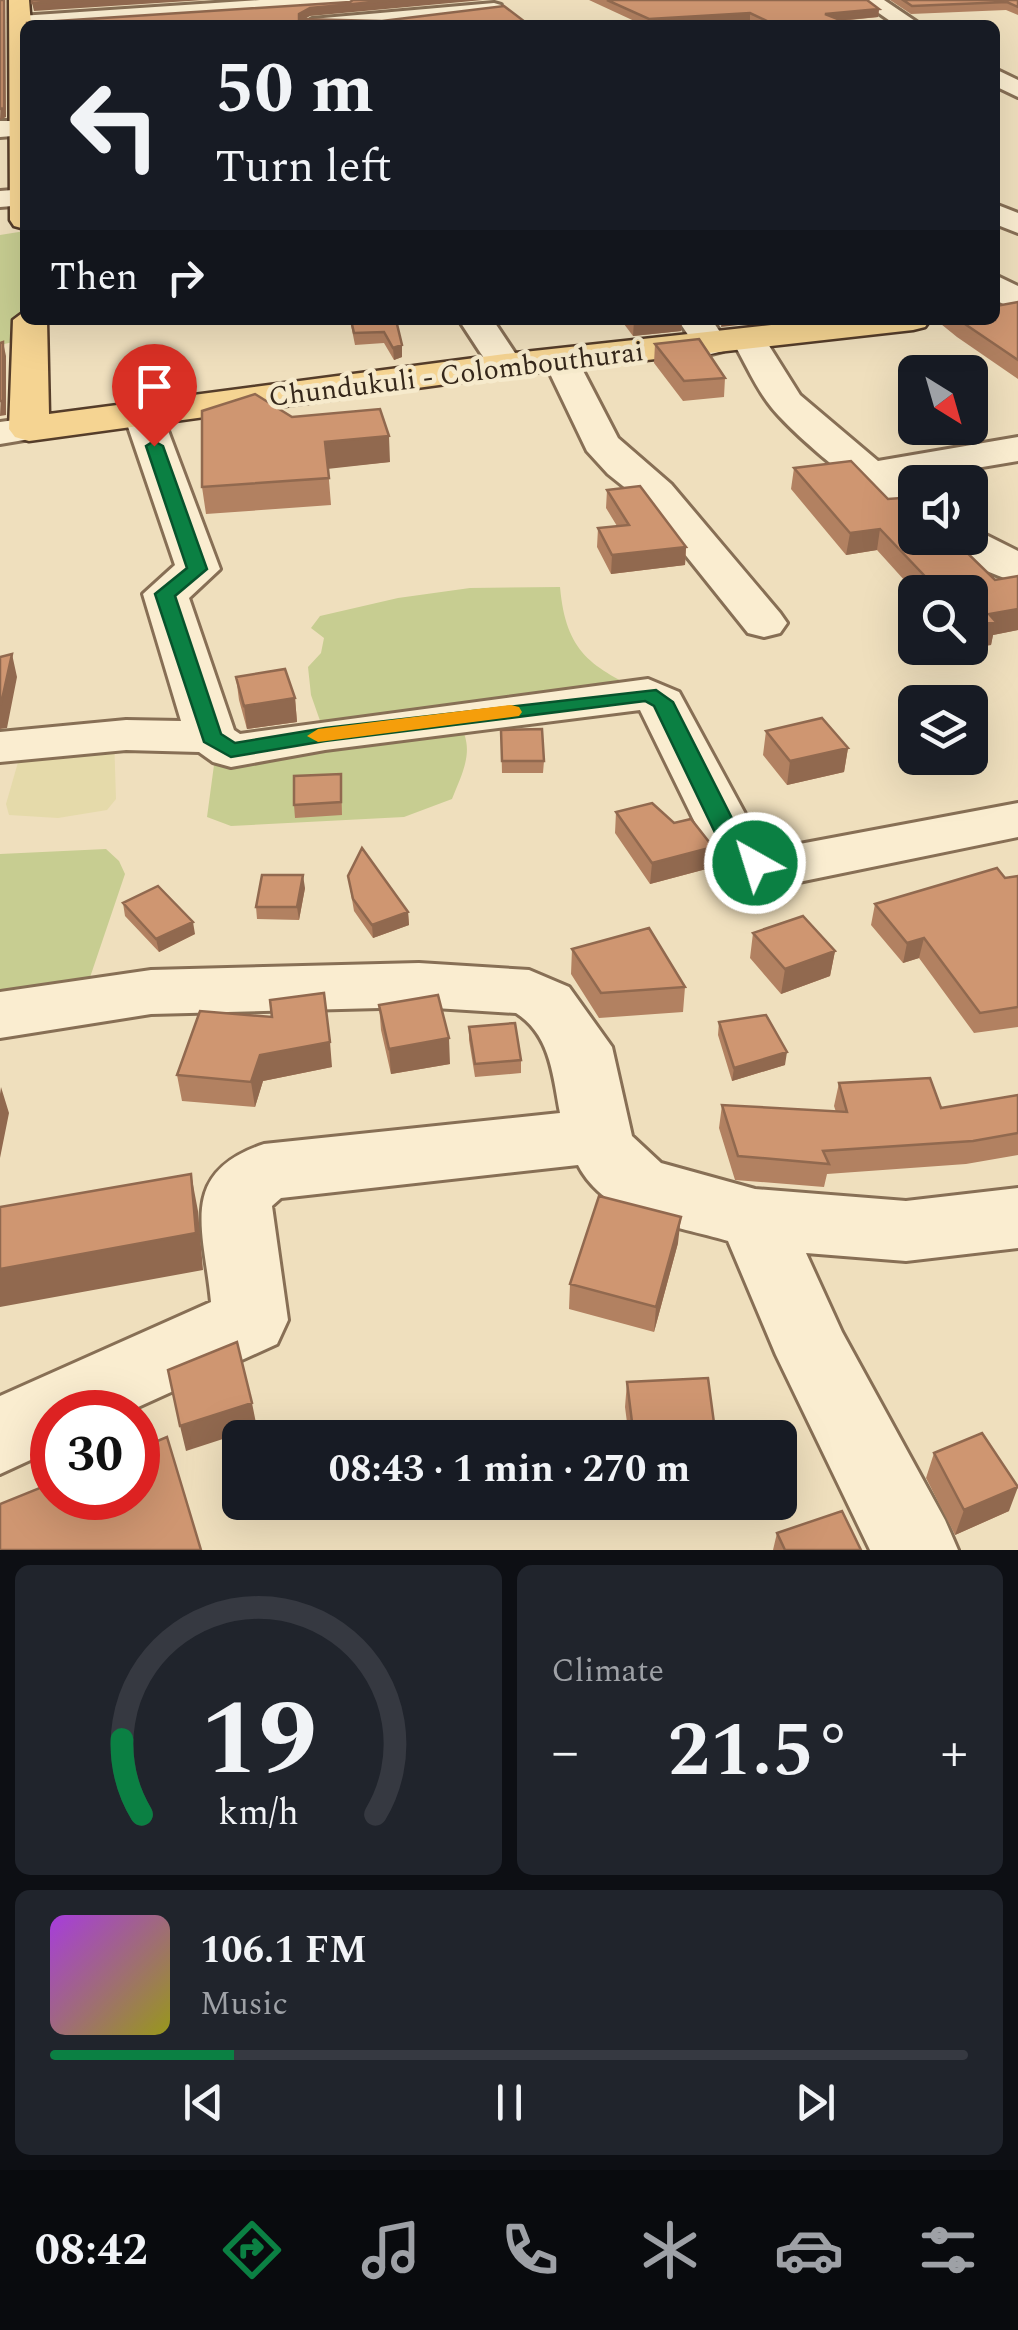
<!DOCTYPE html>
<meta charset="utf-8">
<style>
:root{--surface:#171b24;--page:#20242c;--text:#f1f3f6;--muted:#9ea1a6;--line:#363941;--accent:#0b8043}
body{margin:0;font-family:Spectral,serif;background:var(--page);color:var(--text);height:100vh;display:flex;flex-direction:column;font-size:38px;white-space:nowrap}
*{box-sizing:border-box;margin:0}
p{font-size:32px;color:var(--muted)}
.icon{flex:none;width:55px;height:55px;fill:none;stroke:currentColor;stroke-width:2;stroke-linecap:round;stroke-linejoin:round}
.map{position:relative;height:1550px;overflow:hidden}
.sheet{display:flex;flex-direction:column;gap:15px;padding:15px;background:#0d0f14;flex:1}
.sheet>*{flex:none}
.hud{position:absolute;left:20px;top:20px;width:980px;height:305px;border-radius:15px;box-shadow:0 10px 40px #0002;background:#171b24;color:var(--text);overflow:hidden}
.needle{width:65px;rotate:143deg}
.controls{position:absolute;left:898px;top:355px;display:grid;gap:20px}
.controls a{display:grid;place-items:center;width:90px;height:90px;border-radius:15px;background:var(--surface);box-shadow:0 10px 40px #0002;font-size:50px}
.speed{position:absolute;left:30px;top:1390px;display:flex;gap:20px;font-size:50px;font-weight:700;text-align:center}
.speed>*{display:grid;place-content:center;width:130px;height:130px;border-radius:50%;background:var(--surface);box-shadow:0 10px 40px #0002;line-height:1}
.speed .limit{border:15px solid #d22;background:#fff;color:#111}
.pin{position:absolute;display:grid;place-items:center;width:85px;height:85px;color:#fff;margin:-102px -42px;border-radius:50% 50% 50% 0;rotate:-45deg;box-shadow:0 0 10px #0007}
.pin .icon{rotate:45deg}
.me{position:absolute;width:110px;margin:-55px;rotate:321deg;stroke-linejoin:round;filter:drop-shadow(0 0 8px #0008)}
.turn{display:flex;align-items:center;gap:35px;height:210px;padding:0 30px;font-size:45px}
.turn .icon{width:130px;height:130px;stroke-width:2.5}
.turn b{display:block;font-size:70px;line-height:85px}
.then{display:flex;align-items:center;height:95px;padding:0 30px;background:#0003;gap:20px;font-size:38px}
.big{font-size:75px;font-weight:700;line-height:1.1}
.sheet .tile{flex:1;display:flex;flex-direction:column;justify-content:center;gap:15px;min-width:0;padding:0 35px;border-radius:15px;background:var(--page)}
.sheet .dial{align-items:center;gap:0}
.dial svg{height:260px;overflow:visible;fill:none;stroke:var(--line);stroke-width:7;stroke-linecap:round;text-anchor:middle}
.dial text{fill:var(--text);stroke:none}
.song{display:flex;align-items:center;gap:30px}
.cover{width:120px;height:120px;border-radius:15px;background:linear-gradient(135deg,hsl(280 70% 55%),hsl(60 70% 35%))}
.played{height:10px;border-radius:5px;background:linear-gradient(90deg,var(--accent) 20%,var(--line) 20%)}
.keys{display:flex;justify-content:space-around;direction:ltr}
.heat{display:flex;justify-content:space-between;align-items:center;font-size:55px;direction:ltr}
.sheet .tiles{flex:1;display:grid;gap:15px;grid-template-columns:1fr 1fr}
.tile:last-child{grid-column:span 2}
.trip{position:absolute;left:222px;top:1420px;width:575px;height:100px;border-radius:15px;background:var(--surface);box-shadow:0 10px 40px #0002;font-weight:700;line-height:100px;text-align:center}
.tab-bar{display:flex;height:160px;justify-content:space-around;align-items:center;background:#090b0e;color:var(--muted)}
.tab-bar .icon{width:70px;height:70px}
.tab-bar .active{color:var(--accent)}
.tab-bar b{font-size:45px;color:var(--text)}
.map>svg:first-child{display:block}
.farmland{fill:#e5daaa}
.green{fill:#c7cd91}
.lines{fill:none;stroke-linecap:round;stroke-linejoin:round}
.minor-casing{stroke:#876f55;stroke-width:6}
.major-casing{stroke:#553d2a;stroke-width:5}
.minor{fill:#faedd0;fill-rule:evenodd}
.major{fill:#f5d492;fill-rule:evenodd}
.wall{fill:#b28161}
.shaded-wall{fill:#91694f}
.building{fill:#cf9671;stroke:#91694f;stroke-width:2.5}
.route{fill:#0b8043;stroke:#07532c;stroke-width:2.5}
.slow{fill:#f59e0b}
.labels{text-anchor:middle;stroke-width:9;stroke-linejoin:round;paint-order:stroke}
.far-street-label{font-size:28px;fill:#36281b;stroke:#f6eacc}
</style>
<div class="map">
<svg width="1018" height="1550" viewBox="0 0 1018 1550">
<rect width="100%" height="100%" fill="#efdfbd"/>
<!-- farmland -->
<path class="farmland" d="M 114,736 L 116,799 L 107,810 L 58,818 L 9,815 L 6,804 L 23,745 Z"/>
<!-- green -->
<path class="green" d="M 25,231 L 25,320 L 30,338 L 0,345 L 0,235 Z
M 560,587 C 566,653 591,667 648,694 L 457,720 C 476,748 464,769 452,799 L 404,817 L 231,826 L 207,817 L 214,765 L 231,751 L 325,735 L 311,695 L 308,667 L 321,653 L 324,638 L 311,628 L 320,616 L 398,598 L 470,588 Z
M 106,849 L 119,861 L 125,874 L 82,1001 L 0,1015 L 0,854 Z"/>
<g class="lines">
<!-- minor casing -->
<g class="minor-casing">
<path id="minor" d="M 260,0 L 360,0 L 350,6 L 20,28 L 10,22 L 20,16 Z
M 860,0 L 884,0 L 921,25 L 896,25 Z
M 494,3 L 501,5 L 501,13 L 382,25 L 302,25 L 312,19 Z
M 995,69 L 1018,80 L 1018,97 L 995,86 Z
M 0,121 L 25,121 L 25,135 L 0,137 Z
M 25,189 L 25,205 L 0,207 L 0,191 Z
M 995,204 L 1018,213 L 1018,233 L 995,224 Z
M 995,275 L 1018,286 L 1018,311 L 995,300 Z
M 459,320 L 493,320 L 523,365 L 517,372 L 505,376 L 493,372 Z
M 678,320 L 712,320 L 728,344 L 723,351 L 711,354 L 699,351 Z
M 749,330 L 761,333 L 800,395 L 878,461 L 1018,437 L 1018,461 L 905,480 L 915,487 L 915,518 C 881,510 796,437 772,408 C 756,389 745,362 732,340 L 737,333 Z
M 560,349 L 572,352 L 577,359 L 618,438 L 671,484 L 780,613 L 787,623 L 780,633 L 764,637 L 748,633 L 643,502 L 608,474 L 587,451 L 543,359 L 548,352 Z
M 142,401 L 155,404 L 161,412 L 220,569 L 189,598 L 234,730 L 240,734 L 648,679 L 679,692 L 756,834 L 769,845 L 789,846 L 1018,803 L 1018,837 L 789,884 L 735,876 L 706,845 L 640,710 L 325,750 L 231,767 L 213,762 L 199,752 L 126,750 L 0,762 L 0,732 L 126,720 L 181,721 L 143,594 L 175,565 L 123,412 L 129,404 Z
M 29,418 L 42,421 L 48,429 L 42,437 L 0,444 L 0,422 Z
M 970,527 L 1018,551 L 1018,582 C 994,576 955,559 941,538 L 970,538 Z
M 419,963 L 529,970 L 569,987 L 612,1047 L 632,1136 L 661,1163 L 755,1189 L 906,1201 L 1018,1188 L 1018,1248 L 906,1261 L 806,1253 L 842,1332 L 945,1520 L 958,1550 L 870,1550 L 776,1355 L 728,1241 C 675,1225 606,1219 578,1165 L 281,1198 L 272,1206 L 288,1320 L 277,1344 L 127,1412 L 52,1412 L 52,1450 L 0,1474 L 0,1396 L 211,1302 C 204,1229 177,1173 264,1144 L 560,1113 C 553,1077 551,1035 516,1013 L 419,1007 L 151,1014 L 0,1038 L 0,992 L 151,970 Z"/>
</g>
<!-- major casing -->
<g class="major-casing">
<path id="major" d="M 9,0 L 29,0 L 31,25 L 25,25 L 25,229 L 14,226 L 10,220 Z
M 25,311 L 25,320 L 47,320 L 49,414 L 505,354 L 817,320 L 930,320 L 925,327 L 913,330 L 505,376 L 29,441 L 15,437 L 9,429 L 13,320 Z"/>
</g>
<!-- minor -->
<use href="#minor" class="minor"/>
<!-- major -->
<use href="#major" class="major"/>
</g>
<!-- wall -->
<path class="wall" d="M 589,0 L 867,0 L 879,9 L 878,17 L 841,21 L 848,23 L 847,25 L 757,25 L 750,21 L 690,25 L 643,25 Z
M 890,0 L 1018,0 L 1018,15 L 1006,10 L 911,14 Z
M 1018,302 L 1018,379 L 957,337 L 936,320 L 995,320 L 996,306 Z
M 350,320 L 396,320 L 402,345 L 402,357 L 394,360 L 384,343 L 355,345 Z
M 621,320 L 682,320 L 681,331 L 633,336 Z
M 655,344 L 725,378 L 724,397 L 683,401 L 654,363 Z
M 292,417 L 390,462 L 328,468 L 331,505 L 206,514 L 202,487 Z
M 794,468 L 915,538 L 995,580 L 1018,576 L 1018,630 L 993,635 L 991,645 L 929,653 L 925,648 L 970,648 L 970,592 L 915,592 L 877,550 L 846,555 L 791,489 Z
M 607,490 L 686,547 L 685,565 L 611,574 L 597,547 L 598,528 L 617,526 L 606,508 Z
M 915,600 L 915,634 L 907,623 L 911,601 Z
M 236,677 L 295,698 L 297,722 L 247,729 L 239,700 Z
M 501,730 L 544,761 L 543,773 L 502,773 Z
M 766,731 L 848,748 L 844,772 L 787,785 L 763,755 Z
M 341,774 L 342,815 L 295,818 L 294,805 Z
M 616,812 L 710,868 L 650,884 L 615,833 Z
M 348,876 L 408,912 L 409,925 L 373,938 L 354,911 Z
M 1018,876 L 1018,1027 L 974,1033 L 919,958 L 903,963 L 871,925 L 875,904 Z
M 305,888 L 299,920 L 257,919 L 256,907 Z
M 123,903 L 195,934 L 159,952 L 125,916 Z
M 753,933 L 835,951 L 830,976 L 781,994 L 750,958 Z
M 572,949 L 685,987 L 683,1012 L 599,1018 L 571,974 Z
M 379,1005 L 450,1064 L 391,1074 L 381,1030 Z
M 272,1017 L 332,1067 L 263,1081 L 255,1107 L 182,1101 L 177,1075 Z
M 719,1022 L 785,1065 L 732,1081 L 718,1035 Z
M 469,1027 L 521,1060 L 521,1073 L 475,1077 L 469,1040 Z
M 839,1083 L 941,1108 L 1018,1095 L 1018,1155 L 966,1164 L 827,1174 L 824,1187 L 735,1180 L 719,1128 L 722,1105 L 836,1112 L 834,1106 Z
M 678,1243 L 654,1332 L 569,1309 L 570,1284 Z
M 627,1382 L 716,1438 L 629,1438 L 625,1407 Z
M 934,1453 L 1009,1511 L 955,1535 L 926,1478 Z
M 636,1502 L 723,1502 L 720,1517 L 637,1520 Z
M 777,1533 L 861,1550 L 773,1550 Z"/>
<!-- shaded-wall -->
<path class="shaded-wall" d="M 4,0 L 5,0 L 6,117 L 0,120 Z
M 83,0 L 204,0 L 34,11 L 32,3 Z
M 395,0 L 483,0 L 310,16 L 300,22 L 299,25 L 299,14 L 310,8 Z
M 879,9 L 878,17 L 824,22 L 825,14 Z
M 750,13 L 750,21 L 690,25 L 649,25 L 649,19 Z
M 634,320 L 682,320 L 681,331 L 633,336 Z
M 722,320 L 738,320 L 738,325 L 721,327 Z
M 3,342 L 6,356 L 6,415 L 0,416 Z
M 402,345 L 402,357 L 394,360 L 393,348 Z
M 389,436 L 390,462 L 327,469 L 325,442 Z
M 880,529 L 877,550 L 846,555 L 850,533 Z
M 686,547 L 685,565 L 611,574 L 612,555 Z
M 1018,609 L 1018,630 L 993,635 L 991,645 L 929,653 L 930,648 L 970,648 L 970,626 L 989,614 Z
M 12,654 L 17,677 L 7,728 L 0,729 L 0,704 Z
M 295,698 L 297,722 L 247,729 L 244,706 Z
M 848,748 L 844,772 L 787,785 L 790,761 Z
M 713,847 L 710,868 L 650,884 L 652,863 Z
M 303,875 L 305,888 L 299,920 L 297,907 Z
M 408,912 L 409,925 L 373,938 L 372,925 Z
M 193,922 L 195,934 L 159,952 L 156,939 Z
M 924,938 L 919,958 L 903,963 L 907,943 Z
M 835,951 L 830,976 L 781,994 L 785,969 Z
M 449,1038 L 450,1064 L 391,1074 L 389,1049 Z
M 330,1042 L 332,1067 L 263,1081 L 255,1107 L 251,1082 L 260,1055 Z
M 787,1052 L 785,1065 L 732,1081 L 734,1068 Z
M 1,1087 L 9,1113 L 0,1158 L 0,1094 Z
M 191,1174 L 198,1211 L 203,1270 L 0,1307 L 0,1269 Z
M 681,1217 L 678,1243 L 654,1332 L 656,1307 Z
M 252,1403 L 257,1428 L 186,1451 L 180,1426 Z
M 1018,1487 L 1009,1511 L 955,1535 L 964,1510 Z"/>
<!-- building -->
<path class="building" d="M 0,0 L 4,0 L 4,108 L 0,109 Z
M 32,0 L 83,0 L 32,3 Z
M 353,0 L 395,0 L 310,8 L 299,14 L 299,19 L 382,21 L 504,6 L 529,25 L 27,25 L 27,23 L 350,2 Z
M 607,0 L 867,0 L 879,9 L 825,14 L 848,23 L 831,25 L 775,25 L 750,13 L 649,19 Z
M 903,0 L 1018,0 L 1018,7 L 1007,2 L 912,6 Z
M 995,293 L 996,306 L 1018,302 L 1018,360 L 959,320 L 995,320 Z
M 351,320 L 396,320 L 402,345 L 393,348 L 384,332 L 354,333 Z
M 699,339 L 725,378 L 684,381 L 655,344 Z
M 3,342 L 3,401 L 0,401 L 0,343 Z
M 255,394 L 292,417 L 380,409 L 389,436 L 325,442 L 329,478 L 202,487 L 202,411 Z
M 851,461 L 888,499 L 901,498 L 915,513 L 915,538 L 952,538 L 995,580 L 1018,576 L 1018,609 L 989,614 L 996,622 L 970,626 L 970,592 L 940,592 L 880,529 L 850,533 L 794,468 Z
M 640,486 L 686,547 L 612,555 L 598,528 L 629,525 L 607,490 Z
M 12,654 L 1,704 L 0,704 L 0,657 Z
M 285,669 L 295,698 L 244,706 L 236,677 Z
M 822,718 L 848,748 L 790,761 L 766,731 Z
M 542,729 L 544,761 L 502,761 L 501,730 Z
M 341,774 L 341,802 L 294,805 L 294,776 Z
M 652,803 L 674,823 L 691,819 L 713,847 L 652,863 L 616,812 Z
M 362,848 L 408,912 L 372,925 L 353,899 L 348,876 Z
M 997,868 L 1005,878 L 1018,876 L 1018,1007 L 980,1013 L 924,938 L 907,943 L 875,904 Z
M 262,875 L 303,875 L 297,907 L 256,907 Z
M 158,886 L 193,922 L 156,939 L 123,903 Z
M 803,916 L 835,951 L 785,969 L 753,933 Z
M 649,928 L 685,987 L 601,993 L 572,949 Z
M 324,993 L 330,1042 L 260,1055 L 251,1082 L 177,1075 L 200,1011 L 272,1017 L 270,1000 Z
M 438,995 L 449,1038 L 389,1049 L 379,1005 Z
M 766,1015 L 787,1052 L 734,1068 L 719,1022 Z
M 515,1023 L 521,1060 L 475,1064 L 469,1027 Z
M 930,1078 L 941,1108 L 1018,1095 L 1018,1133 L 973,1141 L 823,1151 L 829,1164 L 738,1156 L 722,1105 L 847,1112 L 839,1083 Z
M 191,1174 L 196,1233 L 0,1269 L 0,1207 Z
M 599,1196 L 681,1217 L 656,1307 L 570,1284 Z
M 237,1342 L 252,1403 L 180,1426 L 168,1370 Z
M 708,1378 L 716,1438 L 634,1438 L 627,1382 Z
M 982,1433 L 1018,1487 L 964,1510 L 934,1453 Z
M 167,1437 L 201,1550 L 0,1550 L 0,1504 L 52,1483 L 52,1498 L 138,1498 L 138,1449 Z
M 842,1511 L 861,1550 L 785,1550 L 777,1533 Z"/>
<!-- route -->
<path class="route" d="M 154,441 L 163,446 L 207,569 L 175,596 L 221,734 L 235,743 L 325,728 L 656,690 L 673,702 L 743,840 L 767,863 L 763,869 L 746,869 L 721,845 L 654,706 L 645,701 L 325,741 L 231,757 L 204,742 L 155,594 L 187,568 L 146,446 Z"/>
<!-- slow -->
<path class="slow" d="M 511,705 L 519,707 L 522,712 L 519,716 L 318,742 L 307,736 L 318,729 Z"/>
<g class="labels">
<!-- far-street labels -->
<g class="far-street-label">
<text transform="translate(456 373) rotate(-7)" y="10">Chundukuli - Colombouthurai</text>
</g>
</g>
</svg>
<div class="controls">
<a><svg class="needle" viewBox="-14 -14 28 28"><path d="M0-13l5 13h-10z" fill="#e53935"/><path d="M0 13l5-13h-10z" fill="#9ea1a6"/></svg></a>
<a><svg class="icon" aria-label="sound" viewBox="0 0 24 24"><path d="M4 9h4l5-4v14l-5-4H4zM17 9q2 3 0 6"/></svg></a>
<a><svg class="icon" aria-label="search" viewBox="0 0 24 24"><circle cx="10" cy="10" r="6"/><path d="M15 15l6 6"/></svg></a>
<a><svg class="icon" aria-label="layers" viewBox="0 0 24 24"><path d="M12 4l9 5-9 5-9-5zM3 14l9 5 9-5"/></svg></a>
</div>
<div class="speed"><div class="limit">30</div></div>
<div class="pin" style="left:154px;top:446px;background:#d93025"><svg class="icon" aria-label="arrive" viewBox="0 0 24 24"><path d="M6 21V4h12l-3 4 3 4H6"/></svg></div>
<svg class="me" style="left:755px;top:863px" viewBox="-20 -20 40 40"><circle r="17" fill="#0b8043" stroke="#fff" stroke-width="3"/><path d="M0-11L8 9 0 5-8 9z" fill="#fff"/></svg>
<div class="trip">08:43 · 1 min · 270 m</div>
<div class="hud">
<div class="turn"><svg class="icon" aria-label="left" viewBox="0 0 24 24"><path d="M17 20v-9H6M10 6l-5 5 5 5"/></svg><div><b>50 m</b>Turn left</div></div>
<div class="then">Then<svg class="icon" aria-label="right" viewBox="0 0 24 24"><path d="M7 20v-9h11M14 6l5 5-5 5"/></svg></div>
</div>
</div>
<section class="sheet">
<div class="tiles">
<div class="tile dial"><svg viewBox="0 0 100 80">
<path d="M14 69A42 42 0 1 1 86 69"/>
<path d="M14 69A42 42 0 0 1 8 46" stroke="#0b8043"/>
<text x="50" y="56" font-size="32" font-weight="700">19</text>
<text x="50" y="72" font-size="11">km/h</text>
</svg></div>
<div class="tile"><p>Climate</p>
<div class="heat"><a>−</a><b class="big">21.5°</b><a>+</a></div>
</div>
<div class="tile">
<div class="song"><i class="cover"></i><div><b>106.1 FM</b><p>Music</p></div></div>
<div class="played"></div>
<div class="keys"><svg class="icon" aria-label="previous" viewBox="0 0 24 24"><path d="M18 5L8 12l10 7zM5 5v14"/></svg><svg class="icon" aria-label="pause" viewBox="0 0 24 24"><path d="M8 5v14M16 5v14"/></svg><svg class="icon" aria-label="next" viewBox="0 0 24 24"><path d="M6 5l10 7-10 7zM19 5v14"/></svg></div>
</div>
</div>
</section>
<nav class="tab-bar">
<b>08:42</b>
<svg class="icon active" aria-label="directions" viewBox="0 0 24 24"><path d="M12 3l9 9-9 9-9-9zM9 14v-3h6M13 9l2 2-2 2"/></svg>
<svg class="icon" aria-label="music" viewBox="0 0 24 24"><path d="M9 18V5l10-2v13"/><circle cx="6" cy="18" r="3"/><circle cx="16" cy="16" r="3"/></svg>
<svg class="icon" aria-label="phone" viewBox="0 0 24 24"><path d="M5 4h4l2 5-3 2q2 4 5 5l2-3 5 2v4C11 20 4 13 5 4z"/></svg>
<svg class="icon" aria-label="climate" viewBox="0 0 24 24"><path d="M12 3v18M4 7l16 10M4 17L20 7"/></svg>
<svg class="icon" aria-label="car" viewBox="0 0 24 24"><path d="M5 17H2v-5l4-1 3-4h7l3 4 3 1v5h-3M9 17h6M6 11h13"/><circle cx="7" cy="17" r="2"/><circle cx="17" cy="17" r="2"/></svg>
<svg class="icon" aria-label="filters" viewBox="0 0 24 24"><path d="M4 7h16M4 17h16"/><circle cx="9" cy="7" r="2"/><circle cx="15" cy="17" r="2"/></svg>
</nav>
